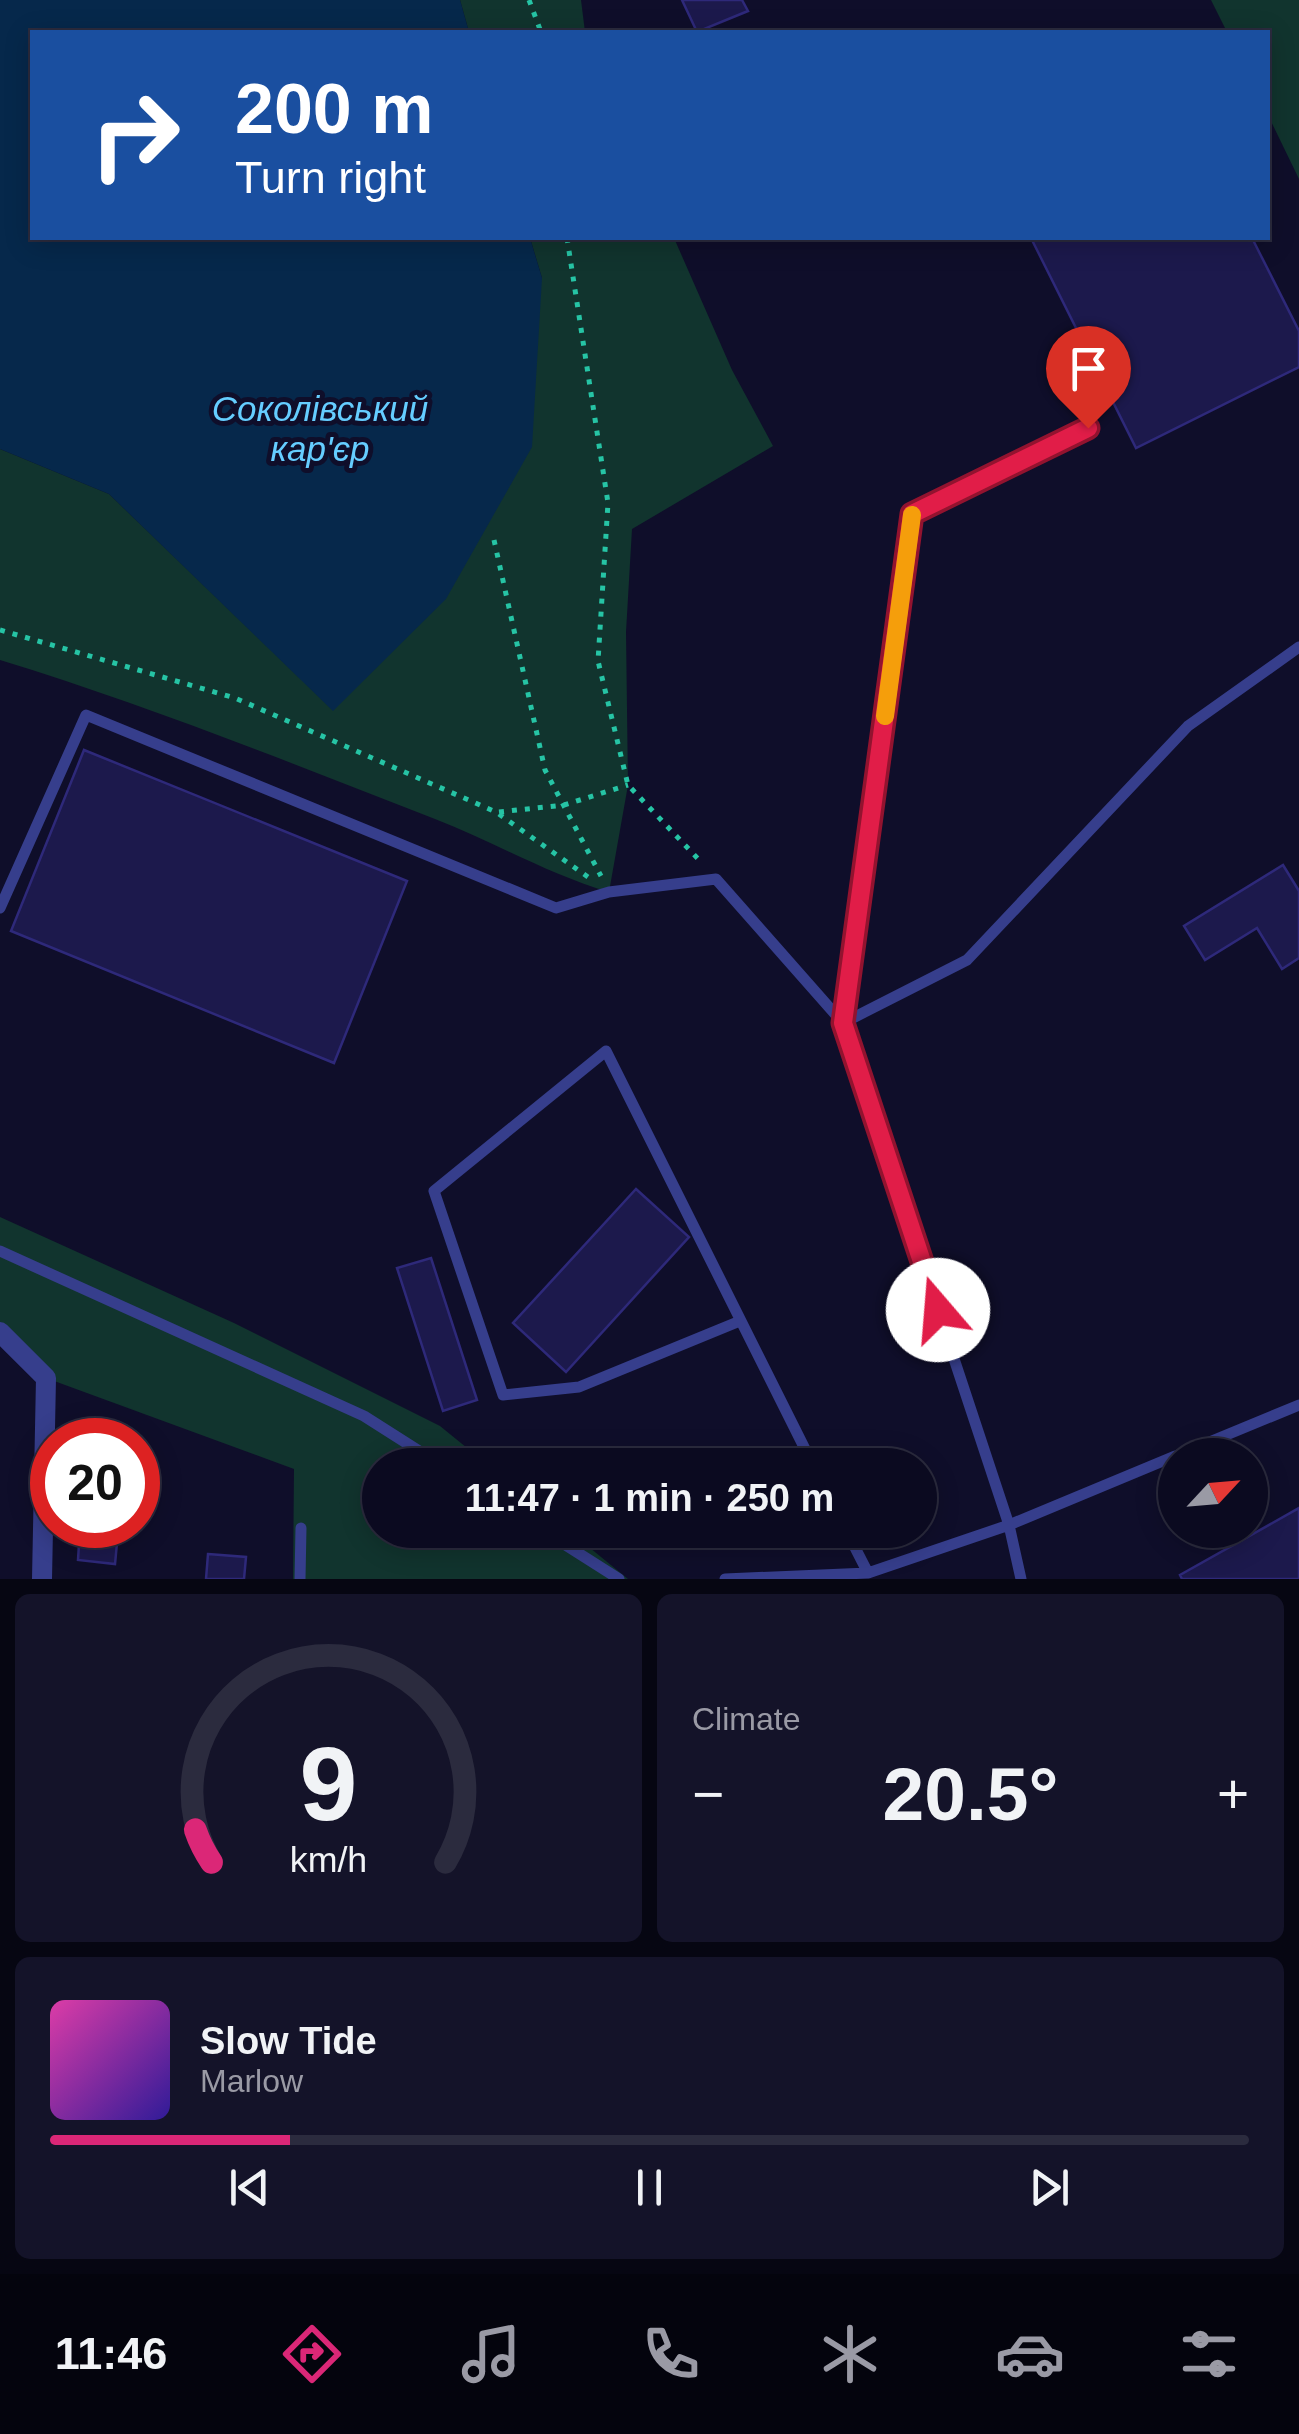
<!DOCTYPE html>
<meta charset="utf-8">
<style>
:root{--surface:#0b0a20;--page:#141329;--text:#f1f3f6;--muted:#9a9aa5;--line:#2b2b3e;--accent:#db2777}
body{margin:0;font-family:Arial,sans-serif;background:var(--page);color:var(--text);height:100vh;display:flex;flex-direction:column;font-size:38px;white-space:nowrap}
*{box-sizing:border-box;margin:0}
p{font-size:32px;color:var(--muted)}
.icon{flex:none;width:55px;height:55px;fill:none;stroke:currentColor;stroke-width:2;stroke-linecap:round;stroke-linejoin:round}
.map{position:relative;height:1579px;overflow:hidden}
.sheet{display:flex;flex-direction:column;gap:15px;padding:15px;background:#060612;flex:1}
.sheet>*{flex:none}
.top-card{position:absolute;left:30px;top:30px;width:1240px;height:210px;border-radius:0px;box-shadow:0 5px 25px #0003,0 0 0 2px var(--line);background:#1a4fa0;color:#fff;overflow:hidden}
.needle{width:65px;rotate:64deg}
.fabs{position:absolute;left:1158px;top:1438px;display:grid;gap:20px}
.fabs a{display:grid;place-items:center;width:110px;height:110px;border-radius:50%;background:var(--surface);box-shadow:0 5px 25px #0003,0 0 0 2px var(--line);font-size:50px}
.speed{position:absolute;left:30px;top:1418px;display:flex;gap:20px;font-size:50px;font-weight:700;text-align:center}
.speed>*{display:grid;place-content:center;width:130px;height:130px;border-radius:50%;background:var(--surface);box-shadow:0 5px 25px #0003,0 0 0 2px var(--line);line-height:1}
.speed .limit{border:15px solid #d22;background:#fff;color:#111}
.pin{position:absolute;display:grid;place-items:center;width:85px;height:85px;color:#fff;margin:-102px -42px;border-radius:50% 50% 50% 0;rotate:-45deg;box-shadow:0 0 10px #0007}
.pin .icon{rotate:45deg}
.me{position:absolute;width:110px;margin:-55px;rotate:342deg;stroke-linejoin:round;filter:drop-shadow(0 0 8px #0008)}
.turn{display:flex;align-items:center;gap:35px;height:210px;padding:0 40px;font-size:45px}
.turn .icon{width:130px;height:130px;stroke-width:2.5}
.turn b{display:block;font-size:70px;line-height:85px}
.big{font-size:75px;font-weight:800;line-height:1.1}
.sheet .card{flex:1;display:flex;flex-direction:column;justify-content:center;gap:15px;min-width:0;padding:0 35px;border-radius:15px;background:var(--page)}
.sheet .dial{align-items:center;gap:0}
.dial svg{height:260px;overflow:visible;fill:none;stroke:var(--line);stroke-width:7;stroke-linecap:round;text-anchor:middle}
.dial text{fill:var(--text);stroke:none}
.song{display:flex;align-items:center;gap:30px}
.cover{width:120px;height:120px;border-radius:15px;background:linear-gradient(135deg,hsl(320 70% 55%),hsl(250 70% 35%))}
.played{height:10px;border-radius:5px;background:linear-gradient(90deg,var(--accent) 20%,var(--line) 20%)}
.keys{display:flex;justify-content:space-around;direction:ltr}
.heat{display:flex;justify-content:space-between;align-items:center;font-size:55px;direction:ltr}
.sheet .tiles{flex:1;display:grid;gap:15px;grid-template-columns:1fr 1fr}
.card:last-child{grid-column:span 2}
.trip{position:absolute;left:362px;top:1448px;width:575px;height:100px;border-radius:50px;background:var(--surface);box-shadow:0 5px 25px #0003,0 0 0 2px var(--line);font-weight:800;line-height:100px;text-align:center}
.menu{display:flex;height:160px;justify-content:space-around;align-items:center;background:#04040d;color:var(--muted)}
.menu .icon{width:70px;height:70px}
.menu .current{color:var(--accent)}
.menu b{font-size:45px;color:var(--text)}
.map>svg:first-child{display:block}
.green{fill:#11342e}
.water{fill:#06284b}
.building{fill:#1c194c;stroke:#2e297a;stroke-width:2.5}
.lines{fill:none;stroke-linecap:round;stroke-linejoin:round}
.path{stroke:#26c4a5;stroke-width:5;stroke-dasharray:5 8;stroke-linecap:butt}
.service{stroke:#363e8c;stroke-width:11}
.minor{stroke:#363e8c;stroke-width:20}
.route-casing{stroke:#92132f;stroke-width:25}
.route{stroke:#e11d48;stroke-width:18}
.slow{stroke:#f59e0b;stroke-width:18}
.labels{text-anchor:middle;stroke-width:10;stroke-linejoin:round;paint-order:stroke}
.water-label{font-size:35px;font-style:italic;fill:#65cdff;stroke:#0f0e2a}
</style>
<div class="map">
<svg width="1299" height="1579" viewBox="0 0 1299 1579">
<rect width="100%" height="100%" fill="#0f0e2a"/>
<!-- green -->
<path class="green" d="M 460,0 L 581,0 L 585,32 L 469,32 Z
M 1211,0 L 1299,0 L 1299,179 L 1268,115 L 1268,32 L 1227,32 Z
M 530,238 L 674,238 L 732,370 L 773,446 L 632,529 L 626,632 L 628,785 L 609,892 C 548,874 494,842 435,819 C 291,763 147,705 0,660 L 0,449 L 109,494 L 333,710 L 542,278 Z
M 0,1217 L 234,1323 L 440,1426 L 488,1465 L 380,1465 L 380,1530 L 568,1530 L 628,1579 L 293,1579 L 294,1469 L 46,1378 L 0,1332 Z"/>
<!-- water -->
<path class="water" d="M 0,0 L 460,0 L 469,32 L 32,32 L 32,238 L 530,238 L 542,278 L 532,447 L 446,599 L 333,711 L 109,494 L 0,449 Z"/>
<!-- building -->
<path class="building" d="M 682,0 L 742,0 L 748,11 L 697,32 Z
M 1031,238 L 1252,238 L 1299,331 L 1299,367 L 1136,448 Z
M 84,750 L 407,881 L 334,1063 L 11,931 Z
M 1283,865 L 1299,891 L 1299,958 L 1282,969 L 1257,928 L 1205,960 L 1184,926 Z
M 636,1189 L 689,1237 L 566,1372 L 513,1323 Z
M 431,1258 L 477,1400 L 443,1411 L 397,1268 Z
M 1299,1508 L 1299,1579 L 1182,1579 L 1180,1575 Z
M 80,1528 L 118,1532 L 115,1564 L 78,1560 Z
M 208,1554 L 246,1557 L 244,1579 L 206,1579 Z"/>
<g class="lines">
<!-- path -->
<path class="path" d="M 529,0 L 541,32
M 567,238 L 608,503 L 598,661 L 628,785 L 701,862
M 494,540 L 545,770 L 601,876
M 0,630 L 235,698 L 496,812 L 588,877
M 499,812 L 564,805 L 628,785"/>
<!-- service -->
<path class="service" d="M 0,908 L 86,715 L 556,908 L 609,892 L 716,879 L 843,1023 L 1009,1525 L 1021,1579
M 843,1023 L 912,514 L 1089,428
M 843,1023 L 967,960 L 1188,726 L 1299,647
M 0,1251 L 364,1416 L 441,1465
M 740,1321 L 579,1387 L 503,1395 L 434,1191 L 606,1051 L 813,1465
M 1178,1455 L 1299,1405
M 542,1530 L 619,1579
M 846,1530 L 868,1573 L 1009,1525 L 1175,1456
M 300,1579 L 301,1528
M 725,1579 L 868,1573"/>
<!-- minor -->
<path class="minor" d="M 0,1332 L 46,1378 L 42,1579"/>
</g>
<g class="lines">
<!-- route casing -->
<g class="route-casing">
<path id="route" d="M 938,1310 L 843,1023 L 912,514 L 1088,428"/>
</g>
<!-- route -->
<use href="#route" class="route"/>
<!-- slow -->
<path class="slow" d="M 885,716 L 912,515"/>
</g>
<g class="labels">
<!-- water labels -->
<g class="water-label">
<text x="320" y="421">Соколівський<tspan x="320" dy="40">кар'єр</tspan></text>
</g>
</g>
</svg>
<div class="fabs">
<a><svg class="needle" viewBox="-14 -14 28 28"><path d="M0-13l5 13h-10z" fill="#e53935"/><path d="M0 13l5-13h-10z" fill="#9a9aa5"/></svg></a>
</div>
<div class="speed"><div class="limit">20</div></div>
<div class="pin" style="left:1088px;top:428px;background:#d93025"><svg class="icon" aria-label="arrive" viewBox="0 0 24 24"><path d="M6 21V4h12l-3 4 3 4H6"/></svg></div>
<svg class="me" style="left:938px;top:1310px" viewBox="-20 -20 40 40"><circle r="19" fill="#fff"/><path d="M0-13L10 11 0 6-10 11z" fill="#e11d48"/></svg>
<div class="trip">11:47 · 1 min · 250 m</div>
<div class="top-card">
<div class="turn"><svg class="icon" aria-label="right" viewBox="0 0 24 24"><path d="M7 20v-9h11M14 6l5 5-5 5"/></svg><div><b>200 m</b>Turn right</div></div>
</div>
</div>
<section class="sheet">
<div class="tiles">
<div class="card dial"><svg viewBox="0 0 100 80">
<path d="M14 69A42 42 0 1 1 86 69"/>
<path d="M14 69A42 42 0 0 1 9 59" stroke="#db2777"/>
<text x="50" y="56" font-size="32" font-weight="700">9</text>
<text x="50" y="72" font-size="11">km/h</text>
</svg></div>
<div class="card"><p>Climate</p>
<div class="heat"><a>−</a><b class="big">20.5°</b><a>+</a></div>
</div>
<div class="card">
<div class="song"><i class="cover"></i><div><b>Slow Tide</b><p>Marlow</p></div></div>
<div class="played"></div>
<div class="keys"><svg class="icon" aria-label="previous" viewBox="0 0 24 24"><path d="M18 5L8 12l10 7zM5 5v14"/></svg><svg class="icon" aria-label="pause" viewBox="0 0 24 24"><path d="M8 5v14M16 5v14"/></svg><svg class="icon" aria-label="next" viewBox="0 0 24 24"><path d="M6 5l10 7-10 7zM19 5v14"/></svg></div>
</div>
</div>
</section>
<nav class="menu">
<b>11:46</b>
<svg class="icon current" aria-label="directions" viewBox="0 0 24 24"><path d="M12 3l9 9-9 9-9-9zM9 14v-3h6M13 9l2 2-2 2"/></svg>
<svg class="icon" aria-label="music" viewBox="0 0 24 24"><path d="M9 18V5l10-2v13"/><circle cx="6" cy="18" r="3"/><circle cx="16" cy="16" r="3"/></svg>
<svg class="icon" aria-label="phone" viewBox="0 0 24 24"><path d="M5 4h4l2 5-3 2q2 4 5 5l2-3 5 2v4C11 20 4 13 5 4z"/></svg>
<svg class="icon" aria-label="climate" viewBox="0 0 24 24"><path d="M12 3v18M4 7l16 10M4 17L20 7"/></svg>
<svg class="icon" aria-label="car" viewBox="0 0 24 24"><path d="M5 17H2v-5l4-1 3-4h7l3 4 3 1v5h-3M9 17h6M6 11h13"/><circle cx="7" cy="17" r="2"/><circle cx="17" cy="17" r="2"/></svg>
<svg class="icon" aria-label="filters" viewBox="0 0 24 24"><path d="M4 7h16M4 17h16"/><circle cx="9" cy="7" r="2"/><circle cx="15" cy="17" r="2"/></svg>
</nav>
